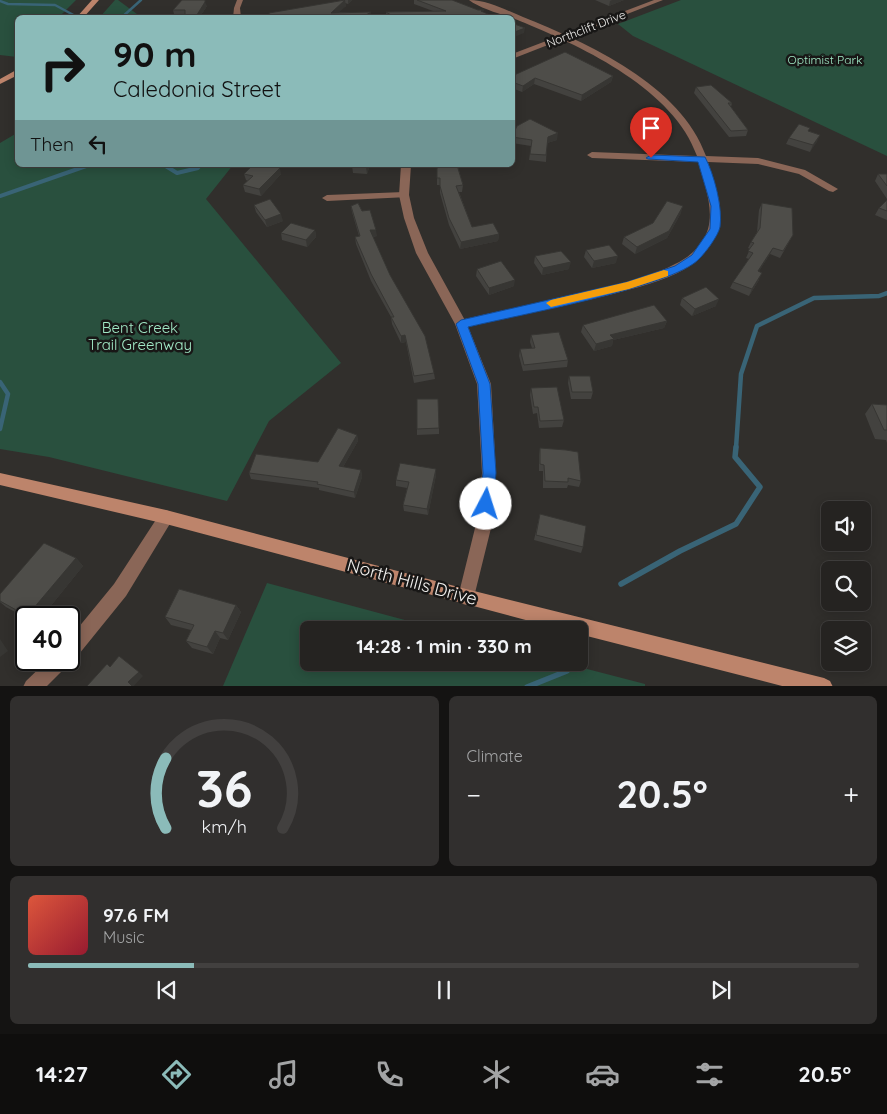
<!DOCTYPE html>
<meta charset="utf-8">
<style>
:root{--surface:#252321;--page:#312f2e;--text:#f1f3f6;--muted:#a3a4a5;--line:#42403f;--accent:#8bbbb9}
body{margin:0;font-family:Quicksand,sans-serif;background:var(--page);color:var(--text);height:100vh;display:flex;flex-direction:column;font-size:19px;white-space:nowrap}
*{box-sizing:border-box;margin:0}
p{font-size:16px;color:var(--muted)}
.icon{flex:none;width:28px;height:28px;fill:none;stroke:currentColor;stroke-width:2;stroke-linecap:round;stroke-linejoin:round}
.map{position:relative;height:686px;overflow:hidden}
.side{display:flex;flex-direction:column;gap:10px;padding:10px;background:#141312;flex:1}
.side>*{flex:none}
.hud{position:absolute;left:15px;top:15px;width:500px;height:152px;border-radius:8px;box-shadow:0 2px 12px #0003,0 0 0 1px var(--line);background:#8bbbb9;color:#111;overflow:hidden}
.tools{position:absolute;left:821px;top:501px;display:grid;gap:10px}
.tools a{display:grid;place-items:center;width:50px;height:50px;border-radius:8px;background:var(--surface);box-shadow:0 2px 12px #0003,0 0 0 1px var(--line);font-size:25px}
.speed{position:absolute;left:15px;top:606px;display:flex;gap:10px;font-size:25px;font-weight:700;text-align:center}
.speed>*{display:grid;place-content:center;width:65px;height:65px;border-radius:50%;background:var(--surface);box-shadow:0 2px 12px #0003,0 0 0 1px var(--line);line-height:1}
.speed .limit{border:2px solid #111;border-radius:8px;background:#fff;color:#111}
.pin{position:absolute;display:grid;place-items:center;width:42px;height:42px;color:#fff;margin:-51px -21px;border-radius:50% 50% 50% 0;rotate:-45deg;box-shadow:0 0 5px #0007}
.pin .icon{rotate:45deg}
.me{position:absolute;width:55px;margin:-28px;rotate:5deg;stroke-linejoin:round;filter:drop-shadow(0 0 4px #0008)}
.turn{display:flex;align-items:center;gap:18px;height:105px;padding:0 15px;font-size:22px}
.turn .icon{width:65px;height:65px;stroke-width:2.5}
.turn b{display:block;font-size:35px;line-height:42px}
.then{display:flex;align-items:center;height:48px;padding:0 15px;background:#0003;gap:10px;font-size:19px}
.big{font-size:38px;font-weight:700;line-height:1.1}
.side .card{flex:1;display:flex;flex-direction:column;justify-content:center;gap:8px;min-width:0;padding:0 18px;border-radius:8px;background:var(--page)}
.side .dial{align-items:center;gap:0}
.dial svg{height:130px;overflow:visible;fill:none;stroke:var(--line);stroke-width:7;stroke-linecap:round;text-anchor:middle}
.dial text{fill:var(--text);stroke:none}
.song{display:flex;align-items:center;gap:15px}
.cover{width:60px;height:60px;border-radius:8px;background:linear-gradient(135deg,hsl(10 70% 55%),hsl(350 70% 35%))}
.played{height:5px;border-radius:2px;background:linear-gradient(90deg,var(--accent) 20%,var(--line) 20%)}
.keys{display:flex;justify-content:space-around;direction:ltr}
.heat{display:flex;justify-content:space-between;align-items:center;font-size:28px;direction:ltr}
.side .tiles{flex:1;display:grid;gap:10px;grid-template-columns:1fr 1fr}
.card:last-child{grid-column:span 2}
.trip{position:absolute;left:300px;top:621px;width:288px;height:50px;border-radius:8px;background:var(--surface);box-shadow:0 2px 12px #0003,0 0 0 1px var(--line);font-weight:700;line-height:50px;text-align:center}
.menu{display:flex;height:80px;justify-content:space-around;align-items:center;background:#0f0e0d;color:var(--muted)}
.menu .icon{width:35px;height:35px}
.menu .current{color:var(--accent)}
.menu b{font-size:22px;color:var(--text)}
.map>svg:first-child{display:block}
.green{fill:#29503e}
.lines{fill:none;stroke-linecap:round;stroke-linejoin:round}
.stream-far3{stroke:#396476;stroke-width:2.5}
.stream-far2{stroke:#396476;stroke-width:4}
.stream-far1{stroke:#396476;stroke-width:4.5}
.stream{stroke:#396476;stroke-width:5.5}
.minor{fill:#8a6657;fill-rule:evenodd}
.tertiary{fill:#8a6657;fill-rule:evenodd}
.secondary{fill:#bd846b;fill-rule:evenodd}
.wall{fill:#43423f}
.shaded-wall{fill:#373633}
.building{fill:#4e4d49;stroke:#373633}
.route{fill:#1a73e8;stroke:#114b97}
.slow{fill:#f59e0b}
.labels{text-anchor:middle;stroke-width:5;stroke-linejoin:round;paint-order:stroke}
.far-street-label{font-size:12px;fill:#f1f0ee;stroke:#181716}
.far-park-label{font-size:12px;fill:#a1e9c6;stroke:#181716}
.park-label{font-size:15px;fill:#a1e9c6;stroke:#181716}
.near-street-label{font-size:18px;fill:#f1f0ee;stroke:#181716}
</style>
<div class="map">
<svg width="887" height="687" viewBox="0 0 887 687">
<rect width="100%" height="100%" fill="#312f2c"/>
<!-- green -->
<path class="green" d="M 0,0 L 76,0 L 59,17 L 18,18 L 17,57 L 0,55 Z
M 115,0 L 118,0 L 141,17 L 100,17 Z
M 681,0 L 887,0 L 887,156 L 633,36 L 618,24 Z
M 17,133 L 18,165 L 233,165 L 206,199 L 341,363 L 269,421 L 227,501 L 49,457 L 0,449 L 0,143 Z
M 267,583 L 442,630 L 309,630 L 309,662 L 564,663 L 645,684 L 645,686 L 223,686 Z"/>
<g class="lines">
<!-- stream-far3 -->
<path class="stream-far3" d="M 0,1 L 8,4 L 55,5 L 79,18
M 121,18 L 141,0"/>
<!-- stream-far2 -->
<path class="stream-far2" d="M 164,165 L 177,173 L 198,168 L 200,165
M 0,196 L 89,165"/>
<!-- stream-far1 -->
<path class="stream-far1" d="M 0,382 L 8,394 L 0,429
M 736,448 L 741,374 L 757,326 L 814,298 L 879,296 L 887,293"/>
<!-- stream -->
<path class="stream" d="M 621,584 L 680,551 L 736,524 L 760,487 L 735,457 L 736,447
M 527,687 L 567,671"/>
<!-- minor -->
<path class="minor" d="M 237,0 L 243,0 L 240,8 L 241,18 L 233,18 L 234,8 Z
M 469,0 C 487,0 506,10 523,17 C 588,43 681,85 706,156 L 758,158 L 805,170 L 838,189 L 833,192 L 829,191 L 799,174 L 758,164 L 708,162 C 714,183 725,207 718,229 C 713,246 700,260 685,269 C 663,282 634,288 609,295 C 560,307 511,317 461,328 L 457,327 L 455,324 L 457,321 L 461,320 C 508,309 556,300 603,288 C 627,282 653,276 675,264 C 690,257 703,245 708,229 C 714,207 704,183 698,162 L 592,158 L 587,155 L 592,152 L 697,156 C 674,90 585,48 525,23 C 509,16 482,10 469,0 Z
M 404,192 L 409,195 L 408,197 L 327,201 L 322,198 L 327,195 Z
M 166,510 L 171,512 L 174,517 L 171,522 L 126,596 L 75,659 L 69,662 L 67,666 L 46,687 L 23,687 L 26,681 L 48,660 L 69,660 L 69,639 L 114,584 L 161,512 Z"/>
<!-- tertiary -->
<path class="tertiary" d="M 654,0 L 663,0 L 512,59 L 512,54 Z
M 401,165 L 411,165 L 409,195 L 414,218 L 428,253 L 467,324 L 491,384 L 496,473 L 493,520 L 474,597 L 472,603 L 466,605 L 460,603 L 458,597 L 477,520 L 482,473 L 477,384 L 455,324 L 416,253 L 404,218 L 399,195 Z"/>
<!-- secondary -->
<path class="secondary" d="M 92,0 L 99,0 L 83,18 L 76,18 Z
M 18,69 L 18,75 L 0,84 L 0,79 Z
M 0,473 L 166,510 L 466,589 L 824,678 L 830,681 L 833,687 L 786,687 L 579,634 L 579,630 L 563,630 L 166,524 L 0,485 Z"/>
</g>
<!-- wall -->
<path class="wall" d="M 339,0 L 352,0 L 348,4 L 345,3 L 346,6 L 338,12 L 371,12 L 371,17 L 270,18 L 341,1 Z
M 414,0 L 452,0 L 497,18 L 386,17 L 386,12 L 433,11 L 414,4 Z
M 595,0 L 624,0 L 609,6 Z
M 207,6 L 199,18 L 185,18 L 185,14 L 174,14 L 173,10 Z
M 512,76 L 613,76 L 611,82 L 581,101 L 534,84 L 522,92 L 512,88 Z
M 696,87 L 732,103 L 731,107 L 748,130 L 746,136 L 729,137 L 694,93 Z
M 643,120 L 667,136 L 665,143 L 649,143 L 642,126 Z
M 809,131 L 820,135 L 810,152 L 786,144 L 789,138 Z
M 512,136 L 557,140 L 547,143 L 546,162 L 529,160 L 531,146 L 512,143 Z
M 370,165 L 367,174 L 353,173 L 352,166 Z
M 438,165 L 463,165 L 463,167 L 458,167 L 463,185 L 462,192 L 459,192 L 472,227 L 499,234 L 498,241 L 460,249 L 449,225 L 440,193 L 440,185 L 437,185 L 437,169 Z
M 244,174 L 281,174 L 261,196 L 245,192 L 243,185 L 248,181 L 246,180 Z
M 878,174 L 887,174 L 887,199 L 875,181 Z
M 887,200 L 887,220 L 875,215 L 879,208 Z
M 762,203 L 793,235 L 780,258 L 770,254 L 759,271 L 759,280 L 749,296 L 730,288 L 733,282 L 749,259 L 746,258 L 750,249 L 748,248 L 751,242 L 757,232 L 759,210 Z
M 254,205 L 283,221 L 267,227 L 256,212 Z
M 351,206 L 362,211 L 377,236 L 373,237 L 434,373 L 435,379 L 414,383 L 406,342 L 401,343 L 392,324 L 391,317 L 371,281 L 356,244 L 355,237 L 359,236 L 352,212 Z
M 681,213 L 667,238 L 635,254 L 622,244 L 624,237 Z
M 315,230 L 316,237 L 307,247 L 282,240 L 281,233 Z
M 586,250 L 616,263 L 592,268 L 584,257 Z
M 535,256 L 569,269 L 542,275 L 534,263 Z
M 477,269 L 514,286 L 489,295 L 476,276 Z
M 682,298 L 716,306 L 692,316 L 680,305 Z
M 667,321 L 664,328 L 613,340 L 612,346 L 594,351 L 581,332 L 583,325 Z
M 531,335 L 568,360 L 567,367 L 523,371 L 519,356 L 520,349 L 532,348 L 530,342 Z
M 569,376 L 593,392 L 591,399 L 571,399 L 568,383 Z
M 531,388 L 564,420 L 562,427 L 539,428 L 537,413 L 533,414 L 530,395 Z
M 872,404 L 887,405 L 887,443 L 886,440 L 875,439 L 865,414 Z
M 439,428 L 439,434 L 417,435 L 417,429 Z
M 357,435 L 358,441 L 343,467 L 361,470 L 362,477 L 355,498 L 319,490 L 319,488 L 251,479 L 249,473 L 318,462 Z
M 540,448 L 581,481 L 579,487 L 568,485 L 567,488 L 543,488 L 543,471 L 539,471 L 539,455 Z
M 436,469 L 436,475 L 428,515 L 404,511 L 403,505 L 407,488 L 396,486 L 396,480 Z
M 540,514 L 583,547 L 581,553 L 534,540 Z
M 76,558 L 83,566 L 41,618 L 26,618 L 6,607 L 0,602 L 0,594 Z
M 236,605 L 241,612 L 228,640 L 220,638 L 213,654 L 192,648 L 186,641 L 191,630 L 171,625 L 165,617 Z"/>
<!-- shaded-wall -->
<path class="shaded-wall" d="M 345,0 L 346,6 L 333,18 L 331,13 Z
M 348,0 L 352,0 L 348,4 Z
M 612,0 L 624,0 L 609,6 L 610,1 Z
M 205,2 L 207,6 L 199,18 L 195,18 Z
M 371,12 L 371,18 L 361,18 Z
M 525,28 L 524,33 L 512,38 L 512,33 Z
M 613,76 L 611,82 L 581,101 L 582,95 Z
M 535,78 L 534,84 L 522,92 L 523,86 Z
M 558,133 L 557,140 L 547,143 L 548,137 Z
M 820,135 L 817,142 L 810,152 L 813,145 Z
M 367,165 L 370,165 L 367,174 L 366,167 Z
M 280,168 L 281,174 L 261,196 L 259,189 Z
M 683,206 L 681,213 L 667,238 L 635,254 L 637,247 Z
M 281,214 L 283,221 L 267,227 L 265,220 Z
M 315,230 L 316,237 L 307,247 L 306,240 Z
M 370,230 L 376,230 L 377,236 L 371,237 Z
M 499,234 L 498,241 L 460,249 L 461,242 Z
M 773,248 L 770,254 L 755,278 L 758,271 Z
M 618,256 L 616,263 L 592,268 L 594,261 Z
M 571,262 L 569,269 L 542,275 L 543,268 Z
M 762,273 L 759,280 L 749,296 L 752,289 Z
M 515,280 L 514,286 L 489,295 L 489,288 Z
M 719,299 L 716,306 L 692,316 L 695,309 Z
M 667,321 L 664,328 L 613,340 L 612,346 L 594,351 L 596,344 L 610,335 Z
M 405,335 L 406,342 L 401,343 L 401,336 Z
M 357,435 L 358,441 L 340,472 L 339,466 Z
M 436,469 L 436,475 L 428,515 L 427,509 Z
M 361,470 L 362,477 L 355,498 L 354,492 Z
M 76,558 L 83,566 L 41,618 L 29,618 L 27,616 Z
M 236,605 L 241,612 L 228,640 L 223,633 Z
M 215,631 L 220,638 L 213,654 L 207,647 Z
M 0,639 L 8,651 L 0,657 Z
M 139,672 L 143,676 L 133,687 L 128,682 Z"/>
<!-- building -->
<path class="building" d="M 182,0 L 205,0 L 205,2 L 195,18 L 185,18 L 185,10 L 173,10 Z
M 345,0 L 331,13 L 371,12 L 361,18 L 270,18 L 269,13 Z
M 417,0 L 452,0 L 478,10 L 484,10 L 481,11 L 497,18 L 396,18 L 386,12 L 446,11 Z
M 512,23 L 525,28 L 512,33 Z
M 565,52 L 613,76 L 582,95 L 535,78 L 523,86 L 512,82 L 512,76 Z
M 711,85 L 732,103 L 728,103 L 748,130 L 731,131 L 696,87 Z
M 530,119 L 558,133 L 548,137 L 546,155 L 530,154 L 532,140 L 512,137 L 517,126 Z
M 643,120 L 657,120 L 667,136 L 651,136 Z
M 799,124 L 810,128 L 808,131 L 820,135 L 813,145 L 789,138 Z
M 253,165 L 269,165 L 280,168 L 259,189 L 243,185 L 253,176 L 244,174 Z
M 352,165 L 367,165 L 366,167 L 352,166 Z
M 438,165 L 457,165 L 463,185 L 456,186 L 472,227 L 493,223 L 499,234 L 461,242 L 449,218 L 440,186 L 440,178 L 437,178 L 437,169 Z
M 878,174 L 887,174 L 887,186 Z
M 270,199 L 281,214 L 265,220 L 254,205 Z
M 887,200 L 887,211 L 879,208 Z
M 667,201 L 683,206 L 669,231 L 637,247 L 624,237 L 653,223 Z
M 358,203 L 362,211 L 370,210 L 376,230 L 370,230 L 390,275 L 425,336 L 434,373 L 414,376 L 405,335 L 401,336 L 391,317 L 394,317 L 371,274 L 355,237 L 360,236 L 351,206 Z
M 762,203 L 792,208 L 793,235 L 783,251 L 773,248 L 758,271 L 762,273 L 752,289 L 733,282 L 753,253 L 748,251 L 754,243 L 751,242 L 760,228 Z
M 291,223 L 315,230 L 306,240 L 281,233 Z
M 609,245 L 618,256 L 594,261 L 586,250 Z
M 561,251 L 571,262 L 543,268 L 535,256 Z
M 501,261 L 515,280 L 489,288 L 477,269 Z
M 706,287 L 719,299 L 695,309 L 682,298 Z
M 654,305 L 667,321 L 610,335 L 614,339 L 596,344 L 583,325 Z
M 559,332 L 568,360 L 524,365 L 520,349 L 535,348 L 531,335 Z
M 569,376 L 590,376 L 593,392 L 572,392 Z
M 557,387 L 564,420 L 540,421 L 538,407 L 534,407 L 531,388 Z
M 417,399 L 438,399 L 439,428 L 417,429 Z
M 872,404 L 887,405 L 887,430 L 884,430 Z
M 338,428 L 357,435 L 339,466 L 361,470 L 354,492 L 317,484 L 318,482 L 249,473 L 256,454 L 318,462 Z
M 540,448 L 566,450 L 578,452 L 581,481 L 568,478 L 568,482 L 545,481 L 544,465 L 540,464 Z
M 400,463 L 436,469 L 427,509 L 403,505 L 409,482 L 396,480 Z
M 540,514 L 586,526 L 583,547 L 536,535 Z
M 44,543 L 76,558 L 27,616 L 0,601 L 0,594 Z
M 179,589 L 236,605 L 223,633 L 215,631 L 207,647 L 186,641 L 194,625 L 165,617 Z
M 119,656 L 139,672 L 128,682 L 133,687 L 89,687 L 87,686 L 107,664 L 110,667 Z"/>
<!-- route -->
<path class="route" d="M 651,155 L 705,157 C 714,174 723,208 720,227 C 718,236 706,252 699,259 C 673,287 513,316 468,327 L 490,384 L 496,473 L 493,504 L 491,509 L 486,510 L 481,509 L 479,504 L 483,473 L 478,384 L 456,324 L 461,320 L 627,282 L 675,266 L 692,255 L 710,229 L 711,206 L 698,162 L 648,159 L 646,158 Z"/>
<!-- slow -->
<path class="slow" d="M 664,270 L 668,271 L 668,276 L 629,289 L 551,307 L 546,303 L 551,300 L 627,282 Z"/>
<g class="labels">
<!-- far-street labels -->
<g class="far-street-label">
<text transform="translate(586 29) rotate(-21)" y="4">Northclift Drive</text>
</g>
<!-- far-park labels -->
<g class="far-park-label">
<text x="825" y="64">Optimist Park</text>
</g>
<!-- park labels -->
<g class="park-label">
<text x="140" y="333">Bent Creek<tspan x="140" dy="17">Trail Greenway</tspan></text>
</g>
<!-- near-street labels -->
<g class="near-street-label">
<text transform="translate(412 582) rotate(15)" y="6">North Hills Drive</text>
</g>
</g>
</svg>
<div class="tools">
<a><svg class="icon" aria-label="sound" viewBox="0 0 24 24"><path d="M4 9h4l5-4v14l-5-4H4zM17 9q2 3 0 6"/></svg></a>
<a><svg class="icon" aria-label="search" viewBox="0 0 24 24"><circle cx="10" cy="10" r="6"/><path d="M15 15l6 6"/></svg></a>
<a><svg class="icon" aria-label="layers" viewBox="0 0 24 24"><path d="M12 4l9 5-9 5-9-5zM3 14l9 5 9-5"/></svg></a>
</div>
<div class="speed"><div class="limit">40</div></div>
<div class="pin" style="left:651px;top:158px;background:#d93025"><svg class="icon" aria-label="arrive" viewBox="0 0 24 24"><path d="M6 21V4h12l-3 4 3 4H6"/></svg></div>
<svg class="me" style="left:486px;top:504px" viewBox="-20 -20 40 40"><circle r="19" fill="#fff"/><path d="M0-13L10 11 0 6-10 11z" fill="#1a73e8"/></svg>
<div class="trip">14:28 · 1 min · 330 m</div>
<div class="hud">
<div class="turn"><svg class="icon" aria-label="right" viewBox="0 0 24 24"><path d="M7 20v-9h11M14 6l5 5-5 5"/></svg><div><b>90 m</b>Caledonia Street</div></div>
<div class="then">Then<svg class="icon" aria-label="left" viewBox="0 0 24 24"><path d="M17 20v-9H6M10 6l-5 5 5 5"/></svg></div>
</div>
</div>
<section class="side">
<div class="tiles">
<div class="card dial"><svg viewBox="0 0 100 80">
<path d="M14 69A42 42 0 1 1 86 69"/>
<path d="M14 69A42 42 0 0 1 14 26" stroke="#8bbbb9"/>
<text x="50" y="56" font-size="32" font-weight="700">36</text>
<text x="50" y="72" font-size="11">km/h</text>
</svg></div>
<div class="card"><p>Climate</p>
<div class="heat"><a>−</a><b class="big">20.5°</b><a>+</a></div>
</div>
<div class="card">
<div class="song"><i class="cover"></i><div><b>97.6 FM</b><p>Music</p></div></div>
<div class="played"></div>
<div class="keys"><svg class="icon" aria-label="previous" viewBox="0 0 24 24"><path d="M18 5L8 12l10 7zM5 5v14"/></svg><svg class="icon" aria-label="pause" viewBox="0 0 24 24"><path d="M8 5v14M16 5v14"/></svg><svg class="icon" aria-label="next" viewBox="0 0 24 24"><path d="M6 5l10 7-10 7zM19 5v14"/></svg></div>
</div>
</div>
</section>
<nav class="menu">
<b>14:27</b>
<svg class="icon current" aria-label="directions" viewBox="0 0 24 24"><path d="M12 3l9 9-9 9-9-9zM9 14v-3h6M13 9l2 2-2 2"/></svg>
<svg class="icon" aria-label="music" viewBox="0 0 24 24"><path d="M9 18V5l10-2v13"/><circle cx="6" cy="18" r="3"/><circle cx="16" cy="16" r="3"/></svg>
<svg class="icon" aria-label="phone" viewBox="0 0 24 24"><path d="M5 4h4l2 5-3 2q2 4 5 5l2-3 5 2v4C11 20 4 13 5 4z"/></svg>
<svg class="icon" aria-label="climate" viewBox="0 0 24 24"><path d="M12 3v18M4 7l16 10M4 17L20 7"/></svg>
<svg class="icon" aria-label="car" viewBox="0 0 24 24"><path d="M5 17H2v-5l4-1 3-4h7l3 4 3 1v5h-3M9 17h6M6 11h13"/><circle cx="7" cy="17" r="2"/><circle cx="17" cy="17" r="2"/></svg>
<svg class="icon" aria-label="filters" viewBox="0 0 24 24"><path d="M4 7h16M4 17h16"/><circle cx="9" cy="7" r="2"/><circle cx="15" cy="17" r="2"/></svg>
<b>20.5°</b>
</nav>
